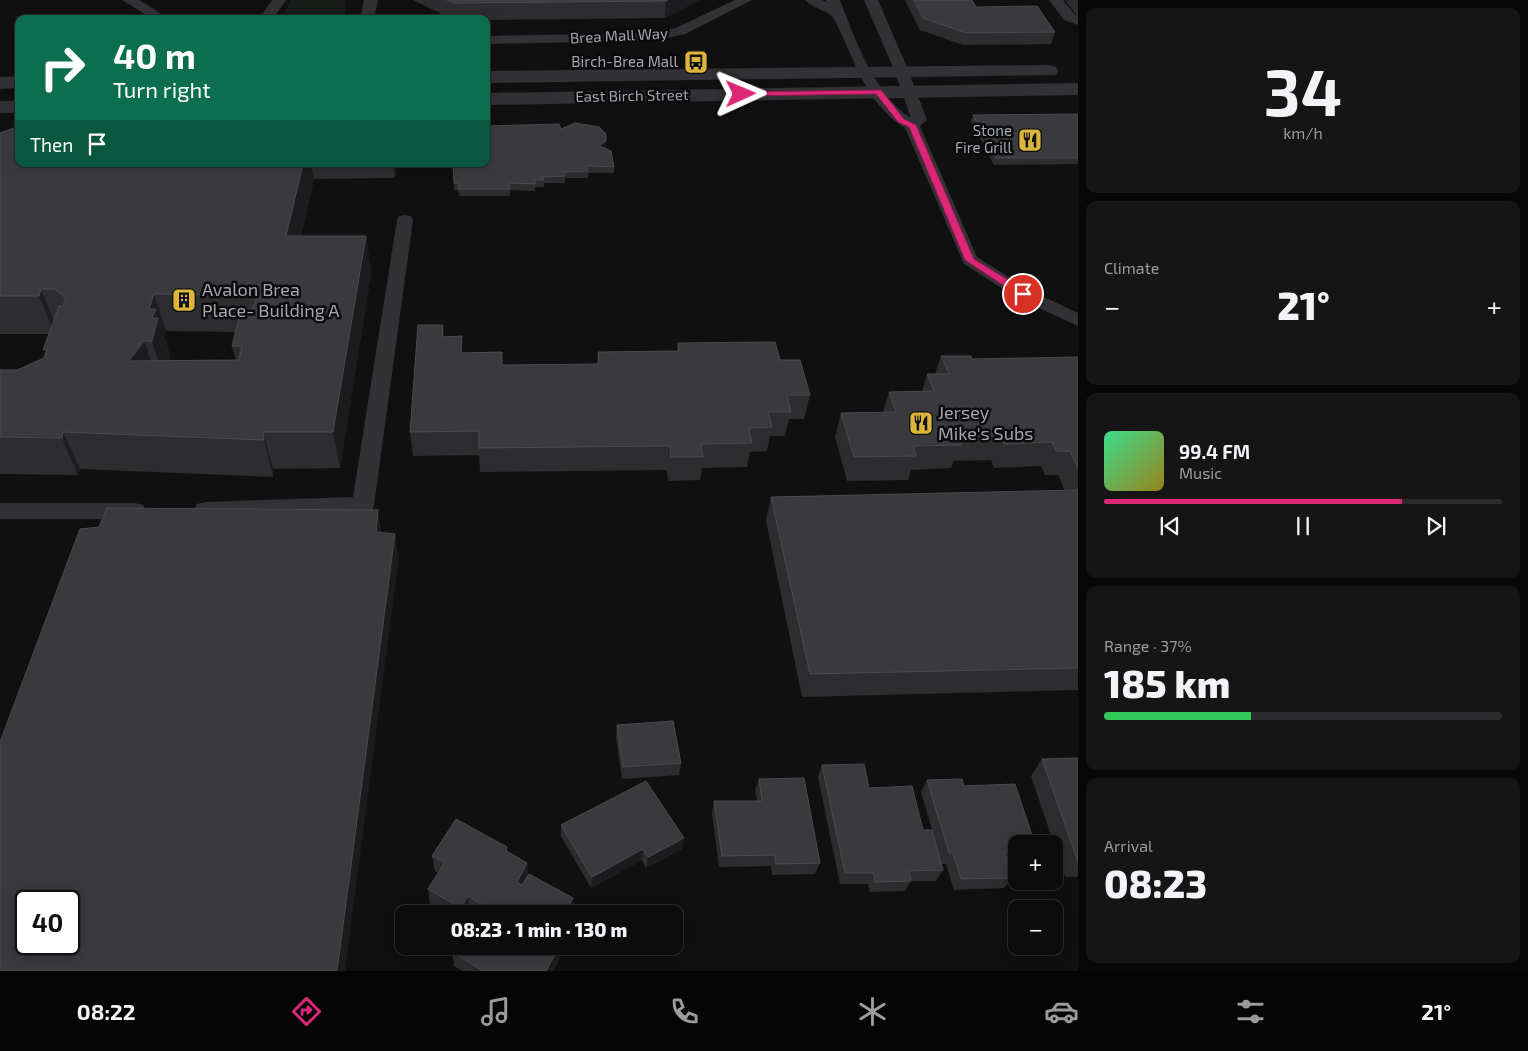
<!DOCTYPE html>
<meta charset="utf-8">
<style>
:root{--surface:#0c0c0d;--page:#151516;--text:#f1f3f6;--muted:#9a9b9d;--line:#2c2c2e;--accent:#db2777}
body{margin:0;font-family:"Exo 2",sans-serif;background:var(--page);color:var(--text);height:100vh;display:flex;flex-direction:column;font-size:19px;white-space:nowrap}
*{box-sizing:border-box;margin:0}
p{font-size:16px;color:var(--muted)}
.icon{flex:none;width:28px;height:28px;fill:none;stroke:currentColor;stroke-width:2;stroke-linecap:round;stroke-linejoin:round}
.map{position:relative;flex:1;overflow:hidden}
.panel{display:flex;flex-direction:column;gap:8px;padding:8px;background:#070707;width:450px}
.panel>*{flex:none}
.guide{position:absolute;left:15px;top:15px;width:475px;height:152px;border-radius:10px;box-shadow:0 2px 12px #0003,0 0 0 1px var(--line);background:#0b6e4f;color:#fff;overflow:hidden}
.buttons{position:absolute;left:1008px;top:835px;display:grid;gap:10px}
.buttons a{display:grid;place-items:center;width:55px;height:55px;border-radius:10px;background:var(--surface);box-shadow:0 2px 12px #0003,0 0 0 1px var(--line);font-size:25px}
.speed{position:absolute;left:15px;top:890px;display:flex;gap:10px;font-size:25px;font-weight:700;text-align:center}
.speed>*{display:grid;place-content:center;width:65px;height:65px;border-radius:50%;background:var(--surface);box-shadow:0 2px 12px #0003,0 0 0 1px var(--line);line-height:1}
.speed .limit{border:2px solid #111;border-radius:8px;background:#fff;color:#111}
.pin{position:absolute;display:grid;place-items:center;width:42px;height:42px;color:#fff;margin:-21px;border:2px solid #fff;border-radius:50%;box-shadow:0 1px 5px #0007}
.me{position:absolute;width:55px;margin:-28px;rotate:89deg;stroke-linejoin:round;filter:drop-shadow(0 0 4px #0008)}
.turn{display:flex;align-items:center;gap:18px;height:105px;padding:0 15px;font-size:22px}
.turn .icon{width:65px;height:65px;stroke-width:2.5}
.turn b{display:block;font-size:35px;line-height:42px}
.then{display:flex;align-items:center;height:48px;padding:0 15px;background:#0003;gap:10px;font-size:19px}
.big{font-size:38px;font-weight:800;line-height:1.1}
.panel .card{flex:1;display:flex;flex-direction:column;justify-content:center;gap:8px;min-width:0;padding:0 18px;border-radius:10px;background:var(--page)}
.panel .dial{align-items:center;gap:0}
.dial b{font-size:65px;line-height:1}
.song{display:flex;align-items:center;gap:15px}
.cover{width:60px;height:60px;border-radius:8px;background:linear-gradient(135deg,hsl(150 70% 55%),hsl(50 70% 35%))}
.played{height:5px;border-radius:2px;background:linear-gradient(90deg,var(--accent) 75%,var(--line) 75%)}
.keys{display:flex;justify-content:space-around;direction:ltr}
.heat{display:flex;justify-content:space-between;align-items:center;font-size:28px;direction:ltr}
.charge{height:8px;border-radius:4px;background:linear-gradient(90deg,#34c759 37%,var(--line) 0)}
.trip{position:absolute;left:395px;top:905px;width:288px;height:50px;border-radius:10px;background:var(--surface);box-shadow:0 2px 12px #0003,0 0 0 1px var(--line);font-weight:800;line-height:50px;text-align:center}
.dock{display:flex;height:80px;justify-content:space-around;align-items:center;background:#050505;color:var(--muted)}
.dock .icon{width:35px;height:35px}
.dock .active{color:var(--accent)}
.dock b{font-size:22px;color:var(--text)}
main{display:flex;flex:1;min-height:0}
.map>svg:first-child{display:block}
.green{fill:#171c18}
.lines{fill:none;stroke-linecap:round;stroke-linejoin:round}
.service{fill:#323236;fill-rule:evenodd}
.tertiary{fill:#323236;fill-rule:evenodd}
.wall{fill:#2d2c2f;fill-rule:evenodd}
.shaded-wall{fill:#1c1b1d}
.building{fill:#3a393d;stroke:#4a4a4f;fill-rule:evenodd}
.route{fill:#db2777;stroke:#8e194d}
.labels{text-anchor:middle;stroke-width:5;stroke-linejoin:round;paint-order:stroke}
.far-street-label{font-size:15px;fill:#a3a6b1;stroke:#0b0b0c}
.far-poi-label{font-size:15px;fill:#a3a6b1;stroke:#0b0b0c;text-anchor:end}
.poi-label{font-size:18px;fill:#a3a6b1;stroke:#0b0b0c;text-anchor:start}
</style>
<main>
<div class="map">
<svg width="1078" height="971" viewBox="0 0 1078 971">
<rect width="100%" height="100%" fill="#101011"/>
<!-- green -->
<path class="green" d="M 291,0 L 346,0 L 345,15 L 342,19 L 280,19 Z"/>
<g class="lines">
<!-- service -->
<path class="service" d="M 122,0 L 139,0 L 170,19 L 153,19 Z
M 272,0 L 286,0 L 273,19 L 259,19 Z
M 364,0 L 378,0 L 374,19 L 360,19 Z
M 735,0 L 752,0 L 685,34 L 653,41 L 486,44 L 486,36 L 653,33 L 676,28 Z
M 805,0 L 822,0 L 828,3 L 826,0 L 840,0 C 854,37 875,96 911,118 L 895,72 L 864,0 L 878,0 L 909,72 L 927,120 L 920,126 L 977,257 L 1029,290 L 1078,313 L 1078,326 L 1017,298 L 964,264 L 905,128 C 864,102 855,59 834,19 C 829,10 812,9 805,0 Z
M 1049,0 L 1063,0 L 1074,14 L 1078,16 L 1078,25 L 1064,20 Z
M 405,215 L 411,216 L 413,220 L 374,505 L 368,525 L 360,527 L 352,525 L 349,519 L 350,514 L 205,518 L 197,516 L 194,510 L 197,504 L 205,502 L 353,497 L 397,220 L 399,216 Z
M 0,503 L 135,503 L 143,505 L 146,511 L 143,517 L 135,519 L 0,519 Z"/>
<!-- tertiary -->
<path class="tertiary" d="M 1049,65 L 1056,67 L 1058,71 L 1056,75 L 486,83 L 486,71 Z
M 19,76 L 19,88 L 0,89 L 0,77 Z
M 1078,83 L 1078,95 L 486,105 L 486,93 Z
M 0,101 L 19,101 L 19,113 L 0,113 Z"/>
</g>
<!-- wall -->
<path class="wall" d="M 413,0 L 700,0 L 665,18 L 486,20 L 486,19 L 452,19 Z
M 905,0 L 972,0 L 976,7 L 1055,32 L 1051,44 L 963,45 L 920,30 Z
M 1065,0 L 1078,0 L 1078,16 L 1077,16 Z
M 19,114 L 19,164 L 397,164 L 395,178 L 314,179 L 301,236 L 366,236 L 371,273 L 340,468 L 273,469 L 273,477 L 80,469 L 78,475 L 0,474 L 0,370 L 17,370 L 44,358 L 49,334 L 0,334 L 0,133 L 17,127 L 15,120 ZM 166,331 L 236,332 L 232,346 L 236,360 L 169,361 L 170,355 L 164,336 Z
M 1078,114 L 1078,164 L 994,165 L 971,121 L 973,115 Z
M 561,129 L 606,147 L 605,148 L 614,167 L 614,173 L 588,173 L 588,178 L 565,178 L 565,183 L 544,183 L 544,187 L 535,187 L 535,191 L 510,190 L 510,196 L 459,196 L 458,190 L 454,190 L 453,164 Z
M 443,325 L 444,337 L 463,353 L 502,352 L 502,365 L 597,364 L 598,352 L 677,351 L 678,343 L 780,360 L 810,395 L 804,419 L 789,419 L 785,436 L 770,436 L 767,451 L 750,452 L 747,467 L 702,468 L 700,480 L 668,481 L 667,470 L 480,472 L 479,455 L 413,456 L 410,432 Z
M 941,356 L 972,359 L 1078,357 L 1078,690 L 802,697 L 766,521 L 771,497 L 1065,491 L 1058,475 L 1045,475 L 1041,466 L 994,468 L 991,460 L 954,461 L 951,468 L 911,470 L 908,480 L 847,481 L 835,437 L 841,413 L 883,412 L 889,392 L 922,391 L 927,374 L 935,374 Z
M 617,725 L 681,763 L 679,775 L 622,779 L 616,737 Z
M 1078,758 L 1078,877 L 1065,877 L 1031,776 L 1042,759 Z
M 822,765 L 869,788 L 923,830 L 943,870 L 936,881 L 911,881 L 905,891 L 870,892 L 868,884 L 840,884 L 818,777 Z
M 759,779 L 820,863 L 815,874 L 772,875 L 771,866 L 719,867 L 712,813 L 714,801 L 757,801 L 755,790 Z
M 927,780 L 964,786 L 1016,844 L 1016,863 L 1007,863 L 1012,878 L 1004,888 L 954,890 L 946,864 L 942,864 L 921,792 Z
M 561,825 L 684,838 L 682,849 L 646,868 L 642,860 L 591,888 L 561,836 Z
M 507,847 L 508,852 L 527,863 L 528,876 L 573,898 L 571,914 L 474,914 L 469,911 L 468,914 L 448,914 L 430,904 L 428,889 L 438,873 L 435,871 L 432,856 Z
M 452,952 L 563,953 L 553,971 L 463,971 L 454,966 Z"/>
<!-- shaded-wall -->
<path class="shaded-wall" d="M 668,0 L 700,0 L 665,18 L 666,1 Z
M 606,141 L 606,147 L 599,152 L 599,146 Z
M 303,164 L 311,164 L 314,179 L 293,273 L 286,236 Z
M 393,164 L 397,164 L 395,178 Z
M 366,236 L 371,273 L 340,468 L 333,432 Z
M 41,289 L 56,326 L 55,334 L 39,296 Z
M 154,294 L 166,331 L 164,336 L 170,355 L 164,379 L 152,341 L 149,309 Z
M 462,336 L 463,360 L 461,353 Z
M 144,341 L 157,378 L 129,361 Z
M 63,432 L 80,469 L 78,475 L 62,438 Z
M 263,432 L 273,469 L 273,477 L 264,440 Z
M 378,510 L 382,534 L 376,532 Z
M 395,534 L 399,557 L 345,971 L 337,971 Z
M 684,838 L 682,849 L 646,868 L 648,857 Z
M 643,849 L 642,860 L 591,888 L 592,877 Z
M 527,863 L 528,879 L 517,897 L 517,882 Z
M 468,896 L 469,911 L 468,914 L 461,914 L 461,908 Z
M 573,898 L 571,914 L 564,914 Z
M 560,946 L 563,946 L 563,953 L 553,971 L 546,971 Z"/>
<!-- building -->
<path class="building" d="M 447,0 L 668,0 L 666,1 L 454,3 Z
M 914,0 L 972,0 L 976,7 L 1037,6 L 1055,32 L 966,33 L 923,18 Z
M 19,114 L 19,122 L 15,120 Z
M 1078,114 L 1078,158 L 996,158 L 973,115 Z
M 575,123 L 599,127 L 606,134 L 606,141 L 599,146 L 611,151 L 614,167 L 586,166 L 588,171 L 563,172 L 565,176 L 542,177 L 544,180 L 535,180 L 535,184 L 508,183 L 510,189 L 458,189 L 459,183 L 454,183 L 453,164 L 486,164 L 486,126 L 559,124 L 561,129 Z
M 19,126 L 19,164 L 303,164 L 286,236 L 366,236 L 333,432 L 263,432 L 264,440 L 63,432 L 62,438 L 0,437 L 0,370 L 17,370 L 44,358 L 47,349 L 43,350 L 59,306 L 63,306 L 66,298 L 55,289 L 41,289 L 39,296 L 0,296 L 0,133 ZM 154,294 L 257,295 L 253,309 L 246,309 L 243,319 L 239,318 L 232,346 L 242,346 L 239,360 L 129,361 L 144,341 L 152,341 L 158,318 L 152,318 L 156,309 L 149,309 Z
M 418,325 L 443,325 L 442,337 L 462,336 L 461,353 L 502,352 L 502,365 L 599,364 L 598,352 L 679,351 L 678,343 L 775,342 L 780,360 L 800,360 L 810,395 L 787,395 L 791,412 L 768,412 L 772,427 L 749,428 L 752,443 L 701,444 L 703,457 L 671,457 L 670,446 L 479,448 L 479,431 L 410,432 Z
M 941,356 L 971,356 L 972,359 L 1078,357 L 1078,469 L 1070,451 L 1056,451 L 1052,442 L 1004,444 L 1002,436 L 957,437 L 961,445 L 913,446 L 916,456 L 854,457 L 841,413 L 896,412 L 889,392 L 934,391 L 927,374 L 949,374 Z
M 1078,490 L 1078,668 L 810,674 L 771,497 Z
M 107,508 L 378,510 L 376,532 L 395,534 L 337,971 L 0,971 L 0,742 L 80,529 L 99,527 ZM 26,901 L 69,901 L 69,944 L 26,944 Z
M 673,721 L 681,763 L 623,767 L 617,725 Z
M 1078,758 L 1078,862 L 1042,759 Z
M 864,764 L 869,788 L 912,786 L 923,830 L 932,830 L 943,870 L 909,871 L 911,881 L 875,882 L 874,873 L 845,873 L 822,765 Z
M 804,778 L 820,863 L 776,864 L 775,855 L 722,856 L 714,801 L 762,801 L 759,779 Z
M 962,779 L 964,786 L 1015,784 L 1035,844 L 1016,844 L 1016,852 L 1004,852 L 1012,878 L 961,879 L 953,853 L 949,853 L 927,780 Z
M 646,781 L 684,838 L 648,857 L 643,849 L 592,877 L 561,825 Z
M 456,819 L 507,847 L 505,850 L 527,863 L 517,882 L 522,885 L 529,874 L 573,898 L 564,914 L 476,914 L 481,904 L 468,896 L 461,908 L 428,889 L 445,862 L 432,856 Z
M 456,946 L 560,946 L 546,971 L 483,971 L 452,952 Z"/>
<!-- route -->
<path class="route" d="M 881,90 L 904,119 L 916,125 L 974,259 L 1026,291 L 1026,296 L 1019,296 L 965,260 L 909,127 L 898,122 L 876,94 L 741,96 L 737,94 L 741,92 Z"/>
<!-- icons -->
<defs>
<g id="bus-square" transform="scale(1.25)"><rect x="-9" y="-9" width="18" height="18" rx="4" fill="#ddb53d" stroke="#0b0b0c"/><path d="M-5-6H5V4H4V6H2V4H-2V6H-4V4H-5ZM-3.5-4V0h7V-4ZM-3.5 1.2v1.5H-2V1.2ZM2 1.2v1.5H3.5V1.2Z" fill="#111"/></g>
<g id="restaurant-square" transform="scale(1.25)"><rect x="-9" y="-9" width="18" height="18" rx="4" fill="#ddb53d" stroke="#0b0b0c"/><path d="M-5-6h1v4h1v-4h1v4h1v-4h1v5L-1.5 .5V6h-2V.5L-5-1ZM5-6V6H3V1.5H1.5Q1.5-4 5-6Z" fill="#111"/></g>
<g id="building-square" transform="scale(1.25)"><rect x="-9" y="-9" width="18" height="18" rx="4" fill="#ddb53d" stroke="#0b0b0c"/><path d="M-4-6H4V6H1V3H-1V6H-4ZM-2.5-4.3h1.7v1.8h-1.7ZM.8-4.3h1.7v1.8H.8ZM-2.5-1h1.7V.8h-1.7ZM.8-1h1.7V.8H.8Z" fill="#111"/></g>
</defs>
<g fill-rule="evenodd">
<use href="#bus-square" x="696" y="62"/>
<use href="#restaurant-square" x="1030" y="140"/>
<use href="#building-square" x="184" y="300"/>
<use href="#restaurant-square" x="921" y="423"/>
</g>
<g class="labels">
<!-- far-street labels -->
<g class="far-street-label">
<text transform="translate(619 36) rotate(-3)" y="5">Brea Mall Way</text>
<text transform="translate(632 96) rotate(-1)" y="5">East Birch Street</text>
</g>
<!-- far-poi labels -->
<g class="far-poi-label">
<text x="678" y="67">Birch-Brea Mall</text>
<text x="1012" y="136">Stone<tspan x="1012" dy="17">Fire Grill</tspan></text>
</g>
<!-- poi labels -->
<g class="poi-label">
<text x="202" y="296">Avalon Brea<tspan x="202" dy="21">Place- Building A</tspan></text>
<text x="938" y="419">Jersey<tspan x="938" dy="21">Mike's Subs</tspan></text>
</g>
</g>
</svg>
<div class="buttons">
<a>+</a>
<a>−</a>
</div>
<div class="speed"><div class="limit">40</div></div>
<div class="pin" style="left:1023px;top:294px;background:#d93025"><svg class="icon" aria-label="arrive" viewBox="0 0 24 24"><path d="M6 21V4h12l-3 4 3 4H6"/></svg></div>
<svg class="me" style="left:741px;top:94px" viewBox="-20 -20 40 40"><path d="M0-17L14 15 0 8-14 15z" fill="#db2777" stroke="#fff" stroke-width="4"/></svg>
<div class="trip">08:23 · 1 min · 130 m</div>
<div class="guide">
<div class="turn"><svg class="icon" aria-label="right" viewBox="0 0 24 24"><path d="M7 20v-9h11M14 6l5 5-5 5"/></svg><div><b>40 m</b>Turn right</div></div>
<div class="then">Then<svg class="icon" aria-label="arrive" viewBox="0 0 24 24"><path d="M6 21V4h12l-3 4 3 4H6"/></svg></div>
</div>
</div>
<section class="panel">
<div class="card dial"><b>34</b><p>km/h</p></div>
<div class="card"><p>Climate</p>
<div class="heat"><a>−</a><b class="big">21°</b><a>+</a></div>
</div>
<div class="card">
<div class="song"><i class="cover"></i><div><b>99.4 FM</b><p>Music</p></div></div>
<div class="played"></div>
<div class="keys"><svg class="icon" aria-label="previous" viewBox="0 0 24 24"><path d="M18 5L8 12l10 7zM5 5v14"/></svg><svg class="icon" aria-label="pause" viewBox="0 0 24 24"><path d="M8 5v14M16 5v14"/></svg><svg class="icon" aria-label="next" viewBox="0 0 24 24"><path d="M6 5l10 7-10 7zM19 5v14"/></svg></div>
</div>
<div class="card"><p>Range · 37%</p><b class="big">185 km</b><div class="charge"></div></div>
<div class="card"><p>Arrival</p><b class="big">08:23</b></div>
</section>
</main>
<nav class="dock">
<b>08:22</b>
<svg class="icon active" aria-label="directions" viewBox="0 0 24 24"><path d="M12 3l9 9-9 9-9-9zM9 14v-3h6M13 9l2 2-2 2"/></svg>
<svg class="icon" aria-label="music" viewBox="0 0 24 24"><path d="M9 18V5l10-2v13"/><circle cx="6" cy="18" r="3"/><circle cx="16" cy="16" r="3"/></svg>
<svg class="icon" aria-label="phone" viewBox="0 0 24 24"><path d="M5 4h4l2 5-3 2q2 4 5 5l2-3 5 2v4C11 20 4 13 5 4z"/></svg>
<svg class="icon" aria-label="climate" viewBox="0 0 24 24"><path d="M12 3v18M4 7l16 10M4 17L20 7"/></svg>
<svg class="icon" aria-label="car" viewBox="0 0 24 24"><path d="M5 17H2v-5l4-1 3-4h7l3 4 3 1v5h-3M9 17h6M6 11h13"/><circle cx="7" cy="17" r="2"/><circle cx="17" cy="17" r="2"/></svg>
<svg class="icon" aria-label="filters" viewBox="0 0 24 24"><path d="M4 7h16M4 17h16"/><circle cx="9" cy="7" r="2"/><circle cx="15" cy="17" r="2"/></svg>
<b>21°</b>
</nav>
